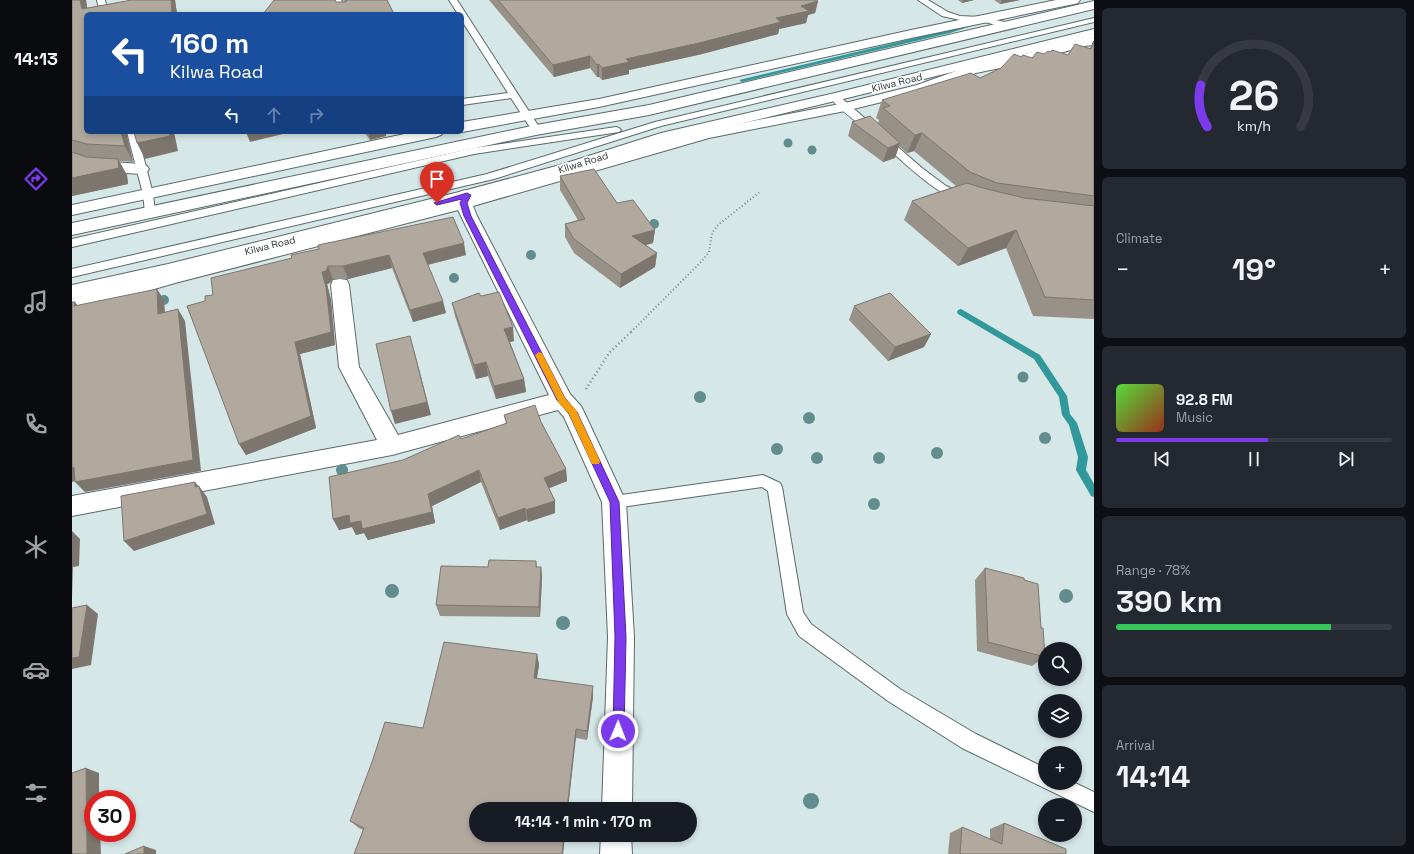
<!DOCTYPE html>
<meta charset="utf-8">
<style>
:root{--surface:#171b24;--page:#242831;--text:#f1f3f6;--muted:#9ea1a6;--line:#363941;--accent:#7c3aed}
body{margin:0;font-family:"Space Grotesk",sans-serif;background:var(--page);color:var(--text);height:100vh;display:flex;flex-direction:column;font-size:15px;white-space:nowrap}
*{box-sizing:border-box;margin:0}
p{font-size:13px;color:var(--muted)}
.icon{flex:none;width:22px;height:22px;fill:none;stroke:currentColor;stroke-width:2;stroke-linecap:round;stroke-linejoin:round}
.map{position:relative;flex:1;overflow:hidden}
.side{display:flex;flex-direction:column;gap:8px;padding:8px;background:#0d0f14;width:320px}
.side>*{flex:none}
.guide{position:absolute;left:12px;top:12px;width:380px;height:122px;border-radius:6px;box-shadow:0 2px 6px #0003;background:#1a4fa0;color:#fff;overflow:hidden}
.controls{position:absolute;left:966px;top:642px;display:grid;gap:8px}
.controls a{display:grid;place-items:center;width:44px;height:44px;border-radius:50%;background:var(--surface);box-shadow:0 2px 6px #0003;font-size:20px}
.speed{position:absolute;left:12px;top:790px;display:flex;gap:8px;font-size:20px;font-weight:700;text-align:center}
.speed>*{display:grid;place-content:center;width:52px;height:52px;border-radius:50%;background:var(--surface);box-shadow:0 2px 6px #0003;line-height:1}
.speed .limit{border:6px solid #d22;background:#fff;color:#111}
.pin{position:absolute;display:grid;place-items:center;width:34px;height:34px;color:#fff;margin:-41px -17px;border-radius:50% 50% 50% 0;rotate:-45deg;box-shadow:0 0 4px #0007}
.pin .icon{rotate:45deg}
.me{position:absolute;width:44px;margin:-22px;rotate:1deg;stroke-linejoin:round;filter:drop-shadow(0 0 3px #0008)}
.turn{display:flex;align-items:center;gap:14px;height:84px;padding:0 20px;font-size:18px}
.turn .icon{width:52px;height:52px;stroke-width:2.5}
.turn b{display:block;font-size:28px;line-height:34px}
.lanes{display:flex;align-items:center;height:38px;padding:0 20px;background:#0003;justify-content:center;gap:20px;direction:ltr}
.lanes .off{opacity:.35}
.big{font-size:30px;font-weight:800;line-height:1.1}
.side .card{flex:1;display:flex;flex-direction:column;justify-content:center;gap:6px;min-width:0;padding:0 14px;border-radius:6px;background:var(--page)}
.side .dial{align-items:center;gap:0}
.dial svg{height:104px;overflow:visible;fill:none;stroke:var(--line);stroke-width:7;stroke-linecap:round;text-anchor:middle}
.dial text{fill:var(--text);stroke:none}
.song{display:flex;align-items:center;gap:12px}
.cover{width:48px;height:48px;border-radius:6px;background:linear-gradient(135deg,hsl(110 70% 55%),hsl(10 70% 35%))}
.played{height:4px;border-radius:2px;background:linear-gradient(90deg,var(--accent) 55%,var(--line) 55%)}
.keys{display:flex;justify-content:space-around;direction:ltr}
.heat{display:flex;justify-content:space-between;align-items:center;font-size:22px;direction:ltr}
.charge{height:6px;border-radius:3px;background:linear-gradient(90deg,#34c759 78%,var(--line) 0)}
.trip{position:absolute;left:397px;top:802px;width:228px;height:40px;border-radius:20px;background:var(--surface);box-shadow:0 2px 6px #0003;font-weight:800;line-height:40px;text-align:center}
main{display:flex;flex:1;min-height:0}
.tab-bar{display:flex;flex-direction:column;width:72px;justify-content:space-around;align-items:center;background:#090b0e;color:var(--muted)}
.tab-bar .icon{width:28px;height:28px}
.tab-bar .selected{color:var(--accent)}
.tab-bar b{font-size:18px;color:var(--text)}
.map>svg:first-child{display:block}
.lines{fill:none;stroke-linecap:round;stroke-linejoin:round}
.stream{fill:#31989c;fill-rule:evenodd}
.lane-casing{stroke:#5a696a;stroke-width:2}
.street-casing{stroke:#5a696a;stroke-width:2}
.highway-casing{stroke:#5a696a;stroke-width:2}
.path-far1{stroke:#7a8686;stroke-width:2;stroke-dasharray:1 2.5;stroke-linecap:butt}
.path{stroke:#7a8686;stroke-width:2.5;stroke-dasharray:1 3;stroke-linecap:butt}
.lane{fill:#fff;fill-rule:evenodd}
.street{fill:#fff;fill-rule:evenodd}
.highway{fill:#fff;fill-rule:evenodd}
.tree{fill:#628d8e}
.wall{fill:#989188}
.shaded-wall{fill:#7c766f}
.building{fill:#b1a99e;stroke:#7c766f}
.route{fill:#7c3aed;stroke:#51269a}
.slow{fill:#f59e0b}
.labels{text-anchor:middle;stroke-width:3.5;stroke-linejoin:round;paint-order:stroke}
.far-street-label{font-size:10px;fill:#2b3232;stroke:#fff}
</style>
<main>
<nav class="tab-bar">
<b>14:13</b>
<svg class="icon selected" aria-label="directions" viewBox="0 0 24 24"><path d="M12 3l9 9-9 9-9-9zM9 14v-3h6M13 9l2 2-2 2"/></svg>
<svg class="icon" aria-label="music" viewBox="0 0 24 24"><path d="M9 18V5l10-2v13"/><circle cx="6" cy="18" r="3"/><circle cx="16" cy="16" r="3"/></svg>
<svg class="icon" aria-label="phone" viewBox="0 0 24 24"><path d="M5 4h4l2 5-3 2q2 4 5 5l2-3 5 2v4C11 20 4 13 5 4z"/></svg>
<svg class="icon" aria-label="climate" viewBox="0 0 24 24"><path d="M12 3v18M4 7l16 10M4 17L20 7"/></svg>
<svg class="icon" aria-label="car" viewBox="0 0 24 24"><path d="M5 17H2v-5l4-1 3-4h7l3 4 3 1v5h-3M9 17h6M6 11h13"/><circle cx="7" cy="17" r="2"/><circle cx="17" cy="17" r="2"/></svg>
<svg class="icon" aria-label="filters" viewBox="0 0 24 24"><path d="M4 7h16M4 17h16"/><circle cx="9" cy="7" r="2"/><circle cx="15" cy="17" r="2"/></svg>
</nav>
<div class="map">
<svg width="1022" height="854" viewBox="0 0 1022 854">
<rect width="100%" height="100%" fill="#d6e7e7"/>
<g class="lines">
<!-- stream -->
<path class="stream" d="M 904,21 L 906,22 L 906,24 L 878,33 L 670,82 L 667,80 L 876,30 Z
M 889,309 L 968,355 L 995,396 L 998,414 L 1005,423 L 1016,457 L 1014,470 L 1022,484 L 1022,497 L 1019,496 L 1004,470 L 1006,457 L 997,425 L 990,415 L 987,397 L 962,359 L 886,314 L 885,312 L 886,310 Z"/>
<!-- lane casing -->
<g class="lane-casing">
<path id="lane" d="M 25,0 L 33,0 L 36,14 L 28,14 Z
M 261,0 L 269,0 L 277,14 L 269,14 Z
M 377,0 L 385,0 L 469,130 L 467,132 L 461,132 L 439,98 L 390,105 L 390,99 L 436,93 L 390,21 L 390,14 L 386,14 Z
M 846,0 L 856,0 L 876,12 L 888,16 L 909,17 L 938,23 L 939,25 L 935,28 L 909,21 L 888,20 L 870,16 Z
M 1022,18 L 1022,22 L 589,126 L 422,179 L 0,277 L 0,269 L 415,174 L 583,122 Z
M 763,94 L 766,95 L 850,168 L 874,186 L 895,196 L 896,198 L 895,200 C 873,206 817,148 800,134 C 786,122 769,112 758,97 Z
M 544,127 L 547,128 L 549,130 L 547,132 L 402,154 L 0,247 L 0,239 L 402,148 Z
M 55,132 L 65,132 L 81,194 L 83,212 L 82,214 L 74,214 L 73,212 L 71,194 Z
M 691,475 L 708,483 L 710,487 L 731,612 L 739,624 L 828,689 L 904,734 L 973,768 L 973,783 L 1003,783 L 1022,792 L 1022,812 L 890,748 L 816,701 L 727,636 L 715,614 L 696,491 L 690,487 L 542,508 L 537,507 L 534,502 L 537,497 L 542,496 Z"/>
</g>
<!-- street casing -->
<g class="street-casing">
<path id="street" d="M 984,0 L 1008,0 L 1006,3 L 1002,4 L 839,38 L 527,107 L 390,132 L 390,122 L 527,99 L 839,30 Z
M 1022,37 L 1022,45 L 1012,46 L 961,61 L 904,73 L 855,91 L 773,111 L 637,138 L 401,206 L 405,216 L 498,394 L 509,406 L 512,412 L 554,502 L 562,637 L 560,809 L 530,809 L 536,637 L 530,502 L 492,417 L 486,410 L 320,455 L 0,516 L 0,496 L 305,440 L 267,367 L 259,285 L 261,280 L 268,279 L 275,280 L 277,285 L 287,367 L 326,435 L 477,395 L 386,210 L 103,283 L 0,313 L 0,299 L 101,271 L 385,200 L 389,191 L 395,190 L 401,191 L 403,194 L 630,131 L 773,103 L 845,85 L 895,67 L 953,54 L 1011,38 Z
M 342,132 L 372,132 L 369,135 L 364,137 L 0,215 L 0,205 Z
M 0,155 L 24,161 L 69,164 L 75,166 L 77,169 L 75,172 L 69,174 L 24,171 L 0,165 Z
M 529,835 L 559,835 L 560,854 L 528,854 Z"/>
</g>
<!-- highway casing -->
<g class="highway-casing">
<path id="highway" d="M 1022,1 L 1022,9 L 577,115 L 464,135 L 0,235 L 0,223 L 464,125 L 577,105 Z
M 1022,29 L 1022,37 L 763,101 L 600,140 L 500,171 L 401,199 L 96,276 L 0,299 L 0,285 L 96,264 L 391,191 L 488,165 L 589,133 L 763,93 Z"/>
</g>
<!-- path-far1 -->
<path class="path-far1" d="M 559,332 L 630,261 L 637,252 L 640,233 L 646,225 L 689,191"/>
<!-- path -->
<path class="path" d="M 514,389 L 537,353 L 560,331"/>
<!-- lane -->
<use href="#lane" class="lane"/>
<!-- street -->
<use href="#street" class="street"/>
<!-- highway -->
<use href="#highway" class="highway"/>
</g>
<!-- trees -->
<g class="tree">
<circle cx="716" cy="143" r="4.5"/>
<circle cx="740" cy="150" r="4.5"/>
<circle cx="582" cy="224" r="5"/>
<circle cx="459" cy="255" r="5"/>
<circle cx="382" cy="278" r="5"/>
<circle cx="92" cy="300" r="5"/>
<circle cx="951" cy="377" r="5.5"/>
<circle cx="628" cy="397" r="6"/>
<circle cx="737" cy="418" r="6"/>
<circle cx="973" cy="438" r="6"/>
<circle cx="705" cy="449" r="6"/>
<circle cx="865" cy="453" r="6"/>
<circle cx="745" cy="458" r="6"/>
<circle cx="807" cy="458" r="6"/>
<circle cx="270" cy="470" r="6"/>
<circle cx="802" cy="504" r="6"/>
<circle cx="320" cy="591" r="7"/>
<circle cx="994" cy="596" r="7"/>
<circle cx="491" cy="623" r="7"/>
<circle cx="739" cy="801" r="8"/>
</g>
<!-- wall -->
<path class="wall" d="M 0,0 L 14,0 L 15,8 L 60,0 L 103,0 L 105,14 L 14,14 L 14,132 L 54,132 L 61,162 L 47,161 L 55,175 L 56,184 L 0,196 Z
M 271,0 L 315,0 L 322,14 L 264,2 L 272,2 Z
M 417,0 L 745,0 L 746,1 L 743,13 L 736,15 L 734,23 L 707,29 L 706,34 L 626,55 L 557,70 L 557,74 L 530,80 L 527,77 L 525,77 L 518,68 L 482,77 Z
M 886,0 L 902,0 L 890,3 Z
M 922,0 L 948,0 L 928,4 Z
M 1022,41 L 1022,319 L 961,316 L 934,248 L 886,266 L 832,220 L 840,201 L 884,186 L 842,151 L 835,153 L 827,146 L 823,158 L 811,162 L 776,136 L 780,122 L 806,123 L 807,120 L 804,118 L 810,100 L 908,78 L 929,68 L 949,57 L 960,58 L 979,52 L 996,55 L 1018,48 L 1021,42 Z
M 292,132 L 314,132 L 314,136 L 298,140 Z
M 488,176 L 545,203 L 583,230 L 581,243 L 574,245 L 585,253 L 583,267 L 548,288 L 502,253 L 493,237 L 493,224 L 506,220 L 488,190 Z
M 394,255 L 356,265 L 374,313 L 341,322 L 320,268 L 276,279 L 261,279 L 258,283 L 255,284 L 259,300 L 263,345 L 228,354 L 244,428 L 174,455 L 167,444 L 133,301 L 141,295 L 220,258 Z
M 409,296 L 442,341 L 438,342 L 452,379 L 454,392 L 424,399 L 416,376 L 404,379 L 383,316 L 380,303 Z
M 782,306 L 859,334 L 852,347 L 816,361 L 777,320 Z
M 432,415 L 469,422 L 494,469 L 495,481 L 477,488 L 483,501 L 483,513 L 456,522 L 455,520 L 428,530 L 409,482 L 360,506 L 363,523 L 296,540 L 292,533 L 284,535 L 280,527 L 267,530 L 261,519 L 331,460 L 389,439 L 434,424 Z
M 464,561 L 465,567 L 469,567 L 470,578 L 468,617 L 368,616 L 364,605 L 416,567 Z
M 913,568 L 952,580 L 973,657 L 960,666 L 905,651 L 903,580 Z
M 465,654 L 467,665 L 465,678 L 521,697 L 515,740 L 504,738 L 404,835 L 493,835 L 491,854 L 282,854 L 291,830 L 287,828 L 278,821 L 351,728 Z
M 932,823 L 994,854 L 876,854 L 878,833 L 890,827 L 918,839 L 918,829 Z"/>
<!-- shaded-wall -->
<path class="shaded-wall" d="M 8,0 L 14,0 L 16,14 L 10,9 Z
M 99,0 L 103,0 L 105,14 L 100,14 Z
M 891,0 L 902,0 L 890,3 Z
M 930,0 L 948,0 L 928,4 Z
M 746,1 L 743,13 L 736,15 L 734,23 L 707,29 L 706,34 L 626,55 L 557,70 L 557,74 L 530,80 L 530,68 L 554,59 Z
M 518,56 L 518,68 L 482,77 L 481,65 Z
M 527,64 L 527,77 L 525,77 L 525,65 Z
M 390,81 L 392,94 L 390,95 Z
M 49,132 L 54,132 L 61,162 L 53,146 Z
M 97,132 L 102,132 L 106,151 L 73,159 L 65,143 Z
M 174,132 L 214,132 L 215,133 L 178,142 Z
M 296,132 L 314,132 L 314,136 L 298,140 Z
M 850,133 L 842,151 L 835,153 L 843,135 Z
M 828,143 L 823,158 L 811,162 L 816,148 Z
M 46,159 L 55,175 L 56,184 L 0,196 L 0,178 Z
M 583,230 L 581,243 L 559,249 L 560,236 Z
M 944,230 L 934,248 L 886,266 L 896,248 Z
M 392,243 L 394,255 L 354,265 L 351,253 Z
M 585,253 L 583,267 L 548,288 L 549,274 Z
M 317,255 L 320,268 L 276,279 L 271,266 Z
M 256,266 L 261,279 L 258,283 L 255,284 L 259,300 L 263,345 L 228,354 L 244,428 L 174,455 L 167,444 L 223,342 L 250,272 Z
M 85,289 L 92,300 L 94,326 L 86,314 Z
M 371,301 L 374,313 L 341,322 L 338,310 Z
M 3,302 L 11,313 L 2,306 Z
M 106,309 L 113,321 L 129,471 L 13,492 L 3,482 Z
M 441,327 L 442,341 L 434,343 L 432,329 Z
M 859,334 L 852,347 L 816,361 L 823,347 Z
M 342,350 L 359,415 L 323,424 L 319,411 Z
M 414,362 L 416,376 L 404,379 L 402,365 Z
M 452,379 L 454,392 L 424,399 L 422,386 Z
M 2,467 L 13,478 L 0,482 L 0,468 Z
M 494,469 L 495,481 L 473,490 L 472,478 Z
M 407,470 L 409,482 L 360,506 L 363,523 L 296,540 L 292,533 L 284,535 L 280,527 L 267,530 L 261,519 L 277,515 L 289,521 L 356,494 Z
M 123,482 L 128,488 L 127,486 L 135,497 L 143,524 L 62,551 L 52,541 L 123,487 Z
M 483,501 L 483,513 L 456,522 L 454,510 Z
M 453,508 L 455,520 L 428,530 L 426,518 Z
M 0,531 L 8,539 L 7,566 L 1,567 L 0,597 Z
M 469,567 L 470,578 L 468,617 L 467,607 Z
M 15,605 L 26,614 L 19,665 L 0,669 L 0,658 Z
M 465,654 L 467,665 L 463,688 L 462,678 Z
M 521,686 L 521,697 L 515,740 L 515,731 Z
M 504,729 L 504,738 L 496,809 L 495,809 Z
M 14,768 L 27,773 L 27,799 L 21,799 L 21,833 L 28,833 L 29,854 L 15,854 Z
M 492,835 L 493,835 L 491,854 L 490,854 Z
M 72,846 L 84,850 L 84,854 L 72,854 Z"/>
<!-- building -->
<path class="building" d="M 0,0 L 8,0 L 10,9 L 60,0 L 99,0 L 100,14 L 14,14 L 14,132 L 49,132 L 53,146 L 15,144 L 0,140 Z
M 202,0 L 263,0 L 264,2 L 274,2 L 275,0 L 315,0 L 322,14 L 191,14 Z
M 426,0 L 745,0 L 746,1 L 729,6 L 737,11 L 704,18 L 709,22 L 627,43 L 554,59 L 557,62 L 530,68 L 527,64 L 525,65 L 518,56 L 481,65 Z
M 1022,41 L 1022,196 L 925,183 L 898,172 L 850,133 L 843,135 L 811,108 L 818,106 L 810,100 L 899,73 L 908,78 L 929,68 L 942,54 L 949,57 L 951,55 L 960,58 L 965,52 L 972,54 L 976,51 L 979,52 L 980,50 L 996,55 L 1003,44 L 1019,49 L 1021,42 Z
M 798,116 L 828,143 L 816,148 L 780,122 Z
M 62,132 L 97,132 L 98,136 L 65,143 Z
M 0,152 L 14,157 L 46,159 L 47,168 L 0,178 Z
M 522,169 L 545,203 L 561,200 L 583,230 L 560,236 L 585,253 L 549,274 L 502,239 L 493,224 L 513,219 L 488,176 Z
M 895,183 L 911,188 L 952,198 L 1022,206 L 1022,300 L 973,297 L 944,230 L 896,248 L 840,201 Z
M 381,217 L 392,243 L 351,253 L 371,301 L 338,310 L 317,255 L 271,266 L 256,266 L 254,271 L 250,272 L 254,287 L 259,332 L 223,342 L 239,416 L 167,444 L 115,306 L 133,301 L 133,296 L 141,295 L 139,278 L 220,258 L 219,255 L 247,249 L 246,245 Z
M 85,289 L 86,314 L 106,309 L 121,460 L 3,482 L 2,467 L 0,468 L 0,302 L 3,302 L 2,306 Z
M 427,292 L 441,327 L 432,329 L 452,379 L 422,386 L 414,362 L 402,365 L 380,303 L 407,293 L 409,296 Z
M 818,293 L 859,334 L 823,347 L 782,306 Z
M 338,336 L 355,402 L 319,411 L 304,344 Z
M 463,405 L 469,422 L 494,469 L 472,478 L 483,501 L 454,510 L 453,508 L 426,518 L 407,470 L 356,494 L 360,512 L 290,529 L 289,521 L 278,523 L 277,515 L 261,519 L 257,477 L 331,460 L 387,435 L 389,439 L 435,423 L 432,415 Z
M 123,482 L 123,487 L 127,486 L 135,514 L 52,541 L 49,496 Z
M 417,560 L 464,561 L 464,567 L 469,567 L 467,607 L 364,605 L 369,566 L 416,567 Z
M 913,568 L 952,578 L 952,580 L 966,584 L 969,628 L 971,628 L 973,657 L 916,642 Z
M 15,605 L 7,657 L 0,658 L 0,608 Z
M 372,642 L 465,654 L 462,678 L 521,686 L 515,731 L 504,729 L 495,809 L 404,809 L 404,835 L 492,835 L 490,854 L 282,854 L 292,828 L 278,821 L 300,762 L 313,722 L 351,728 Z
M 14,768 L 15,854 L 0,854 L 0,773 Z
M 932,823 L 994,849 L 994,854 L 888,854 L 890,827 L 930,844 Z
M 72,846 L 72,854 L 53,854 Z"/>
<!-- route -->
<path class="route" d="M 395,193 L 399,195 L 395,203 L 399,216 L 493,398 L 505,412 L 547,502 L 554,637 L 552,731 L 551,735 L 546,737 L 542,735 L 541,731 L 543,637 L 538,502 L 497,414 L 485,400 L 392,216 L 388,203 L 390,199 L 365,205 L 362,203 Z"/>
<!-- slow -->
<path class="slow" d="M 467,352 L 470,353 L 493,398 L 504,410 L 528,461 L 527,464 L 520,464 L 497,414 L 487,403 L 463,355 Z"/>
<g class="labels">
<!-- far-street labels -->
<g class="far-street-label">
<text transform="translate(825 82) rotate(-14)" y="4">Kilwa Road</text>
<text transform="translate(511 162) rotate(-17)" y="4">Kilwa Road</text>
<text transform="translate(198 245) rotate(-14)" y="4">Kilwa Road</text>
</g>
</g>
</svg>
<div class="controls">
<a><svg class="icon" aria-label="search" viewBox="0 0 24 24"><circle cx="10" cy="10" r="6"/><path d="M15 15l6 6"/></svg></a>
<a><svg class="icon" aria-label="layers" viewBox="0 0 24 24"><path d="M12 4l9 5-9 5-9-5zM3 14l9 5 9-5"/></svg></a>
<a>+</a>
<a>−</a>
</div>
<div class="speed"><div class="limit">30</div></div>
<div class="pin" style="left:365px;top:203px;background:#d93025"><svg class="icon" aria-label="arrive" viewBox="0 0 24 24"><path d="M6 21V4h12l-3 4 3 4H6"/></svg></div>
<svg class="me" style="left:546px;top:731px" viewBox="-20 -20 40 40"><circle r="17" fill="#7c3aed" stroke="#fff" stroke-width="3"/><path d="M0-11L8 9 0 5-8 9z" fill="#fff"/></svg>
<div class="trip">14:14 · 1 min · 170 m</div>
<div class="guide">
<div class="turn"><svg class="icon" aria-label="left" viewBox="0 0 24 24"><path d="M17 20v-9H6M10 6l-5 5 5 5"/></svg><div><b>160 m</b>Kilwa Road</div></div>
<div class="lanes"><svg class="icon" aria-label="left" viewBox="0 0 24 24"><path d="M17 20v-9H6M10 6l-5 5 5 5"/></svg><svg class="icon off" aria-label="ahead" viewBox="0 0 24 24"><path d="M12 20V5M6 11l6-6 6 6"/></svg><svg class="icon off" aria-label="right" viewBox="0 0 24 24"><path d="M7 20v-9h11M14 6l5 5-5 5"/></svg></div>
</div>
</div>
<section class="side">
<div class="card dial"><svg viewBox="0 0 100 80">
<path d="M14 69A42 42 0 1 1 86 69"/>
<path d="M14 69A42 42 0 0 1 9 37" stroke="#7c3aed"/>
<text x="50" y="56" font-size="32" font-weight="700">26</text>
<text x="50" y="72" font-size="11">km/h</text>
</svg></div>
<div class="card"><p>Climate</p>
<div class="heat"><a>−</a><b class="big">19°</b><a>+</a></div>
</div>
<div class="card">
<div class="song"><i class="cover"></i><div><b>92.8 FM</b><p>Music</p></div></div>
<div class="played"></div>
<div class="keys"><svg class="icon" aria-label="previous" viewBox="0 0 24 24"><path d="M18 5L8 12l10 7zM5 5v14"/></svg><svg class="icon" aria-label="pause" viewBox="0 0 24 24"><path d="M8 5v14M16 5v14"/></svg><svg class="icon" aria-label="next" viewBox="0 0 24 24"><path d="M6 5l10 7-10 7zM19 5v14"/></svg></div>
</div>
<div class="card"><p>Range · 78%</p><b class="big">390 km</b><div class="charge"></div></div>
<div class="card"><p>Arrival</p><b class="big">14:14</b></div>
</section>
</main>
